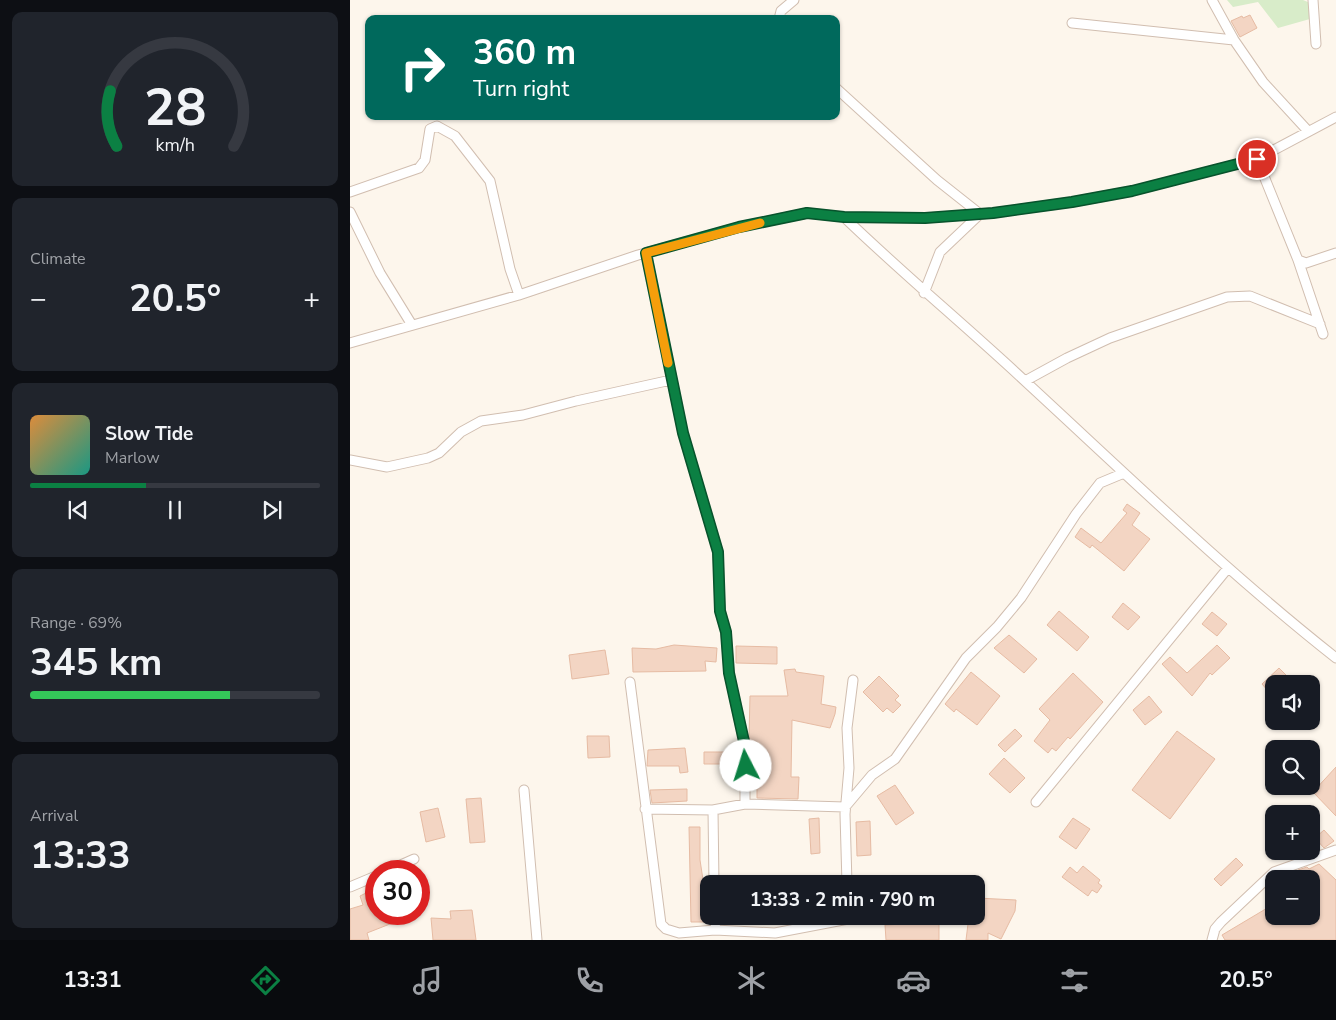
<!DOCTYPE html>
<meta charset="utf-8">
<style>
:root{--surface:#171b24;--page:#20242c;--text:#f1f3f6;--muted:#9ea1a6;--line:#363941;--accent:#0b8043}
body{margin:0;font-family:"Nunito Sans",sans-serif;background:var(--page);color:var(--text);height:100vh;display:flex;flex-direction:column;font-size:19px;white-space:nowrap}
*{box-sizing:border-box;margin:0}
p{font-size:16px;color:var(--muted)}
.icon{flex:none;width:28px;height:28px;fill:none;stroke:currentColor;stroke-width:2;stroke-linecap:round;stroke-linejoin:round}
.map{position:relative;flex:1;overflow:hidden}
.panel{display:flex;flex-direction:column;gap:12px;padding:12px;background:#0d0f14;width:350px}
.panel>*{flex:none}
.hud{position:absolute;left:15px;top:15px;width:475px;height:105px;border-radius:10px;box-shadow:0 1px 4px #0004;background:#00695c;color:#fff;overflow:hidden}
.controls{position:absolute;left:915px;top:675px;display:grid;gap:10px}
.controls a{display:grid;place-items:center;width:55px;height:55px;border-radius:10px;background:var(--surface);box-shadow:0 1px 4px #0004;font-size:25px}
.speed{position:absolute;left:15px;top:860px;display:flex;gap:10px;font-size:25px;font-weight:700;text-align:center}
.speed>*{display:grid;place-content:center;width:65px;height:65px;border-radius:50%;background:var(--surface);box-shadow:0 1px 4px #0004;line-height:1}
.speed .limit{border:8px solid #d22;background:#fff;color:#111}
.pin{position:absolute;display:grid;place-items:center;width:42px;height:42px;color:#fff;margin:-21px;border:2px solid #fff;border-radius:50%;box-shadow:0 1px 5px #0007}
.me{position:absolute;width:55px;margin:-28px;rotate:355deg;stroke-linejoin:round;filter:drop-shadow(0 0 4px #0008)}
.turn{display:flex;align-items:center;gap:18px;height:105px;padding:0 25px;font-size:22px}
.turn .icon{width:65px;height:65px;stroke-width:2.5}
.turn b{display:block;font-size:35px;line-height:42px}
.big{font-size:38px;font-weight:700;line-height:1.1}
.panel .card{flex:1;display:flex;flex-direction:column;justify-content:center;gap:8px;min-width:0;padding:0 18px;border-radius:10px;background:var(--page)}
.panel .dial{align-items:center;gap:0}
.dial svg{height:130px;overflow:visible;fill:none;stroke:var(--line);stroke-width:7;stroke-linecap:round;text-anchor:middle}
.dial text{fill:var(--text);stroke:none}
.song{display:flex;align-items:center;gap:15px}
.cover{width:60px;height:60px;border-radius:8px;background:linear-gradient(135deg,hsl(30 70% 55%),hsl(170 70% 35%))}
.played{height:5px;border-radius:2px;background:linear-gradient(90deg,var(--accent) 40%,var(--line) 40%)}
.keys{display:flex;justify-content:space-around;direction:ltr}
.heat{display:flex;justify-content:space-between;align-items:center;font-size:28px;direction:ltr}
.charge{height:8px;border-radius:4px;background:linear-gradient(90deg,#34c759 69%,var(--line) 0)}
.trip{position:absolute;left:350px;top:875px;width:285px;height:50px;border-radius:10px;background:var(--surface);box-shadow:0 1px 4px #0004;font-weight:700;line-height:50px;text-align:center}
.tabs{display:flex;height:80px;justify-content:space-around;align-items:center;background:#090b0e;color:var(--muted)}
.tabs .icon{width:35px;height:35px}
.tabs .active{color:var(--accent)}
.tabs b{font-size:22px;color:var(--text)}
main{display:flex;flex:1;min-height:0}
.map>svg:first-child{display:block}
.green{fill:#d8ecc9}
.building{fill:#f3d5c3;stroke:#e6bba3}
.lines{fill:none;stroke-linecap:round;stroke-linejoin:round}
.street-casing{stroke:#d1beb0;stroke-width:11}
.street{stroke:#fff;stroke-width:9}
.route-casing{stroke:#07532c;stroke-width:12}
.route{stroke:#0b8043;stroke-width:9}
.slow{stroke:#f59e0b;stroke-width:9}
</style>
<main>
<section class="panel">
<div class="card dial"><svg viewBox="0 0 100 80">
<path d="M14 69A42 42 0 1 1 86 69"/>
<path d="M14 69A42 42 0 0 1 10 35" stroke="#0b8043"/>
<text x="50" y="56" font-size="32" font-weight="700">28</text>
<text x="50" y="72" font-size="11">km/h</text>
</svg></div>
<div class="card"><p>Climate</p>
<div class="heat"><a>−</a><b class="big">20.5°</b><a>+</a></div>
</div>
<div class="card">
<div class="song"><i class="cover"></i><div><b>Slow Tide</b><p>Marlow</p></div></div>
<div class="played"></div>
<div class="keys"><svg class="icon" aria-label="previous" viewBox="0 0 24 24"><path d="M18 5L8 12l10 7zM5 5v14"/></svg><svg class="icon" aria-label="pause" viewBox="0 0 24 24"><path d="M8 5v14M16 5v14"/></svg><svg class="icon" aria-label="next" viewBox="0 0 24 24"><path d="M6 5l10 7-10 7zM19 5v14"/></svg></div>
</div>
<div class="card"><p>Range · 69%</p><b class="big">345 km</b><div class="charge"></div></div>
<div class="card"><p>Arrival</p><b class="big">13:33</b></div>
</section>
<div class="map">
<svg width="986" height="940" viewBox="0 0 986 940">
<rect width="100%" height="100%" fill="#fdf6ec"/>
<!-- green -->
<path class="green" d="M 877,0 L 953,0 L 965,5 L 967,17 L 928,28 L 908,2 L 883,7 Z"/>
<!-- building -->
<path class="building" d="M 900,15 L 907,28 L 890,37 L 881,21 L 892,16 L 893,18 Z
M 777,504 L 790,513 L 782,525 L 800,539 L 774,571 L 742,545 L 740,548 L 725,537 L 731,528 L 751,543 L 777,513 L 773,510 Z
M 773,603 L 790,617 L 778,630 L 762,617 Z
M 709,611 L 739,637 L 727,651 L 697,625 Z
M 862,612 L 877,624 L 867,636 L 852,624 Z
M 659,635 L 687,659 L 674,673 L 644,648 Z
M 324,645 L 367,648 L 366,662 L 355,661 L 356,671 L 283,672 L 282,648 L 306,649 Z
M 867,645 L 880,658 L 862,675 L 860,673 L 842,696 L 812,664 L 820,657 L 837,673 Z
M 386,646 L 427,647 L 427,664 L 386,663 Z
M 255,650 L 259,674 L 222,679 L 219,655 Z
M 929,668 L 936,675 L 927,684 L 924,684 L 919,692 L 912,684 Z
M 445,669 L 446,672 L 474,676 L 471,704 L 486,707 L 485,714 L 480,728 L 442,720 L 441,777 L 449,777 L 448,799 L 407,798 L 407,769 L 402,769 L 404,744 L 401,744 L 399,737 L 400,696 L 438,696 L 434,670 Z
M 621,672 L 650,696 L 627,725 L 606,709 L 604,712 L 595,704 Z
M 723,673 L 753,702 L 720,739 L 718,737 L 706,751 L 702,748 L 698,753 L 684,741 L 700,720 L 689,709 Z
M 529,676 L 549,696 L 545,700 L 551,705 L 543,713 L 537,708 L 533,712 L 513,692 Z
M 799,696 L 812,712 L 795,725 L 783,710 Z
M 665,729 L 672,736 L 655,752 L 648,745 Z
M 827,731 L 865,759 L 820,819 L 782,790 Z
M 237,736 L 259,736 L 260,757 L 238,758 Z
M 335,748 L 338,772 L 330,773 L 329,766 L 297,766 L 298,750 Z
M 354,752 L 374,752 L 375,764 L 354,764 Z
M 654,758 L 675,778 L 660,793 L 639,774 Z
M 986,767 L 986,816 L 963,792 Z
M 545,785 L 564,813 L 546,825 L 527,796 Z
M 337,789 L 337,801 L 302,803 L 300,790 Z
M 131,798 L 135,842 L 120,843 L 116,799 Z
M 88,808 L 95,837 L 76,842 L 70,812 Z
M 469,818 L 470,853 L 461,854 L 459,819 Z
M 723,818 L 740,829 L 726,849 L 709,837 Z
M 520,821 L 521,855 L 507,856 L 506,822 Z
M 339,827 L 350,827 L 350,860 L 355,893 L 354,922 L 341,922 Z
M 974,830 L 984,841 L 974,848 L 965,838 Z
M 886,858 L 893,865 L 871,886 L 864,879 Z
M 969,864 L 986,880 L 986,940 L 875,940 L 872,935 L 924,904 L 924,916 L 961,916 L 961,879 L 949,879 L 948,870 L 957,867 L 959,869 Z
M 733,866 L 750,880 L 748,883 L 752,886 L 747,893 L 742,890 L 738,896 L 712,877 L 720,867 L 727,873 Z
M 26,888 L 26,914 L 41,914 L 45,922 L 17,933 L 19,940 L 0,940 L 0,909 L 13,905 L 10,896 Z
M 627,898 L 666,900 L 665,911 L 651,939 L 638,933 L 638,940 L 616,940 L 619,916 L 626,916 Z
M 122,910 L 126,940 L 83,940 L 81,918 L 101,919 L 100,911 Z
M 564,916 L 589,918 L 589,940 L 536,940 L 535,925 L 554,924 L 554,917 Z"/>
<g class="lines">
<!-- street casing -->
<g class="street-casing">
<path id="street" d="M 862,0 L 884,40 L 913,82 L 958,131
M 963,0 L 966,44
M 429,19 L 431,11 L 444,0
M 722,23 L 884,40
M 486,88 L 587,180 L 630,214 L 590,252 L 574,293
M 907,159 L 948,260 L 956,263 L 986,253
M 0,192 L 69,168 L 75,160 L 80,129 L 87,126 L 105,136 L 140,181 L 160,269 L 169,295
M 0,212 L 30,273 L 62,325
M 494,217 C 553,274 616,326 676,382 C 778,476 877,572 986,658
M 296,253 L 333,433 L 368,552 L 370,611 L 376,632 L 379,673 L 395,746 L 395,804
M 948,260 L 973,334
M 0,343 L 169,295 L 288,255 L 389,227 L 457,213 L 494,217 L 575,218 L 643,213 L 722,202 L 782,191 L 907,159 L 986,117
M 675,381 L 717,358 L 760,338 L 877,297 L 900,296 L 970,324
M 0,460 L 37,467 L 78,458 L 89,453 L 111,432 L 131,421 L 173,415 L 226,401 L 321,380
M 280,682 L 311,924 L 316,929 L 329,933 L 365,930 L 425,933 L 514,916
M 174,790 L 187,940
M 686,802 L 878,568
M 295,809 L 363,810 L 395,804 L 495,807 L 522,775 L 545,759 L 616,658 L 647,627 L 671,598 L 726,514 L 750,483 L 774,473
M 363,810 L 364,884
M 37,871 L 64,859
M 497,884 L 495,814 L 499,768 L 497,728 L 503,680
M 0,887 L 26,876
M 365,930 L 366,916
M 862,940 L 865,929 L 871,922 L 924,872 L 986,850"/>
</g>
<!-- street -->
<use href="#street" class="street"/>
</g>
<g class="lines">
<!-- route casing -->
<g class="route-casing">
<path id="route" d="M 396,766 L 395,746 L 379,673 L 376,632 L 370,611 L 368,552 L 333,433 L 296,253 L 389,227 L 457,213 L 494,217 L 575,218 L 643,213 L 722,202 L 782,191 L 907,159"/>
</g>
<!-- route -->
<use href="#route" class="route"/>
<!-- slow -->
<path class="slow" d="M 318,363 L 296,253 L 410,223"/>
</g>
</svg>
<div class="controls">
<a><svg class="icon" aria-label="sound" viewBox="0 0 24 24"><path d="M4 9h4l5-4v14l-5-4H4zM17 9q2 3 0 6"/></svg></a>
<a><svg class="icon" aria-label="search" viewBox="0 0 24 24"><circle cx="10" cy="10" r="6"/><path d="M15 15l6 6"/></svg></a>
<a>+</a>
<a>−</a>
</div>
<div class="speed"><div class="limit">30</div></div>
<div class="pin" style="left:907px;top:159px;background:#d93025"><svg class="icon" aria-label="arrive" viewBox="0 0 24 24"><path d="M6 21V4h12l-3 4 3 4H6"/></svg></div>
<svg class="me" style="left:396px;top:766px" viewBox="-20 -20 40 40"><circle r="19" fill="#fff"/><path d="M0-13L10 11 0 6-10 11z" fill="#0b8043"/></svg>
<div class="trip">13:33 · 2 min · 790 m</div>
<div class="hud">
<div class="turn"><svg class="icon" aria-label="right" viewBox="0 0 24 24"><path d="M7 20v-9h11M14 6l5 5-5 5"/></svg><div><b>360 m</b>Turn right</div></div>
</div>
</div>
</main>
<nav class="tabs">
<b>13:31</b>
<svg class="icon active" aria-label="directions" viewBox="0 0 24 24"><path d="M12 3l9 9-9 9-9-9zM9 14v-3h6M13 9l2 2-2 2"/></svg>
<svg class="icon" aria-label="music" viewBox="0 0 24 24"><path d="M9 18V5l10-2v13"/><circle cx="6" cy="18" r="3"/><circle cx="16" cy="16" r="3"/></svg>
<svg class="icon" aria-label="phone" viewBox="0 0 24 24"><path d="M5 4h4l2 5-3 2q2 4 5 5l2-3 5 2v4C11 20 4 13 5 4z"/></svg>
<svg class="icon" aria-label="climate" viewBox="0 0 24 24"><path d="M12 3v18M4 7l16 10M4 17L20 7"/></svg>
<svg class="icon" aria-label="car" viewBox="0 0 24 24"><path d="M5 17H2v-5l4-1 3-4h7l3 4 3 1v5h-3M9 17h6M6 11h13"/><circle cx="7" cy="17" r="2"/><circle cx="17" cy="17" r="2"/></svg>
<svg class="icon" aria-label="filters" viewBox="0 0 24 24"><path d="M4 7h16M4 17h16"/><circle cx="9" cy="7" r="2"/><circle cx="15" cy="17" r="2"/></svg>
<b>20.5°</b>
</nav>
